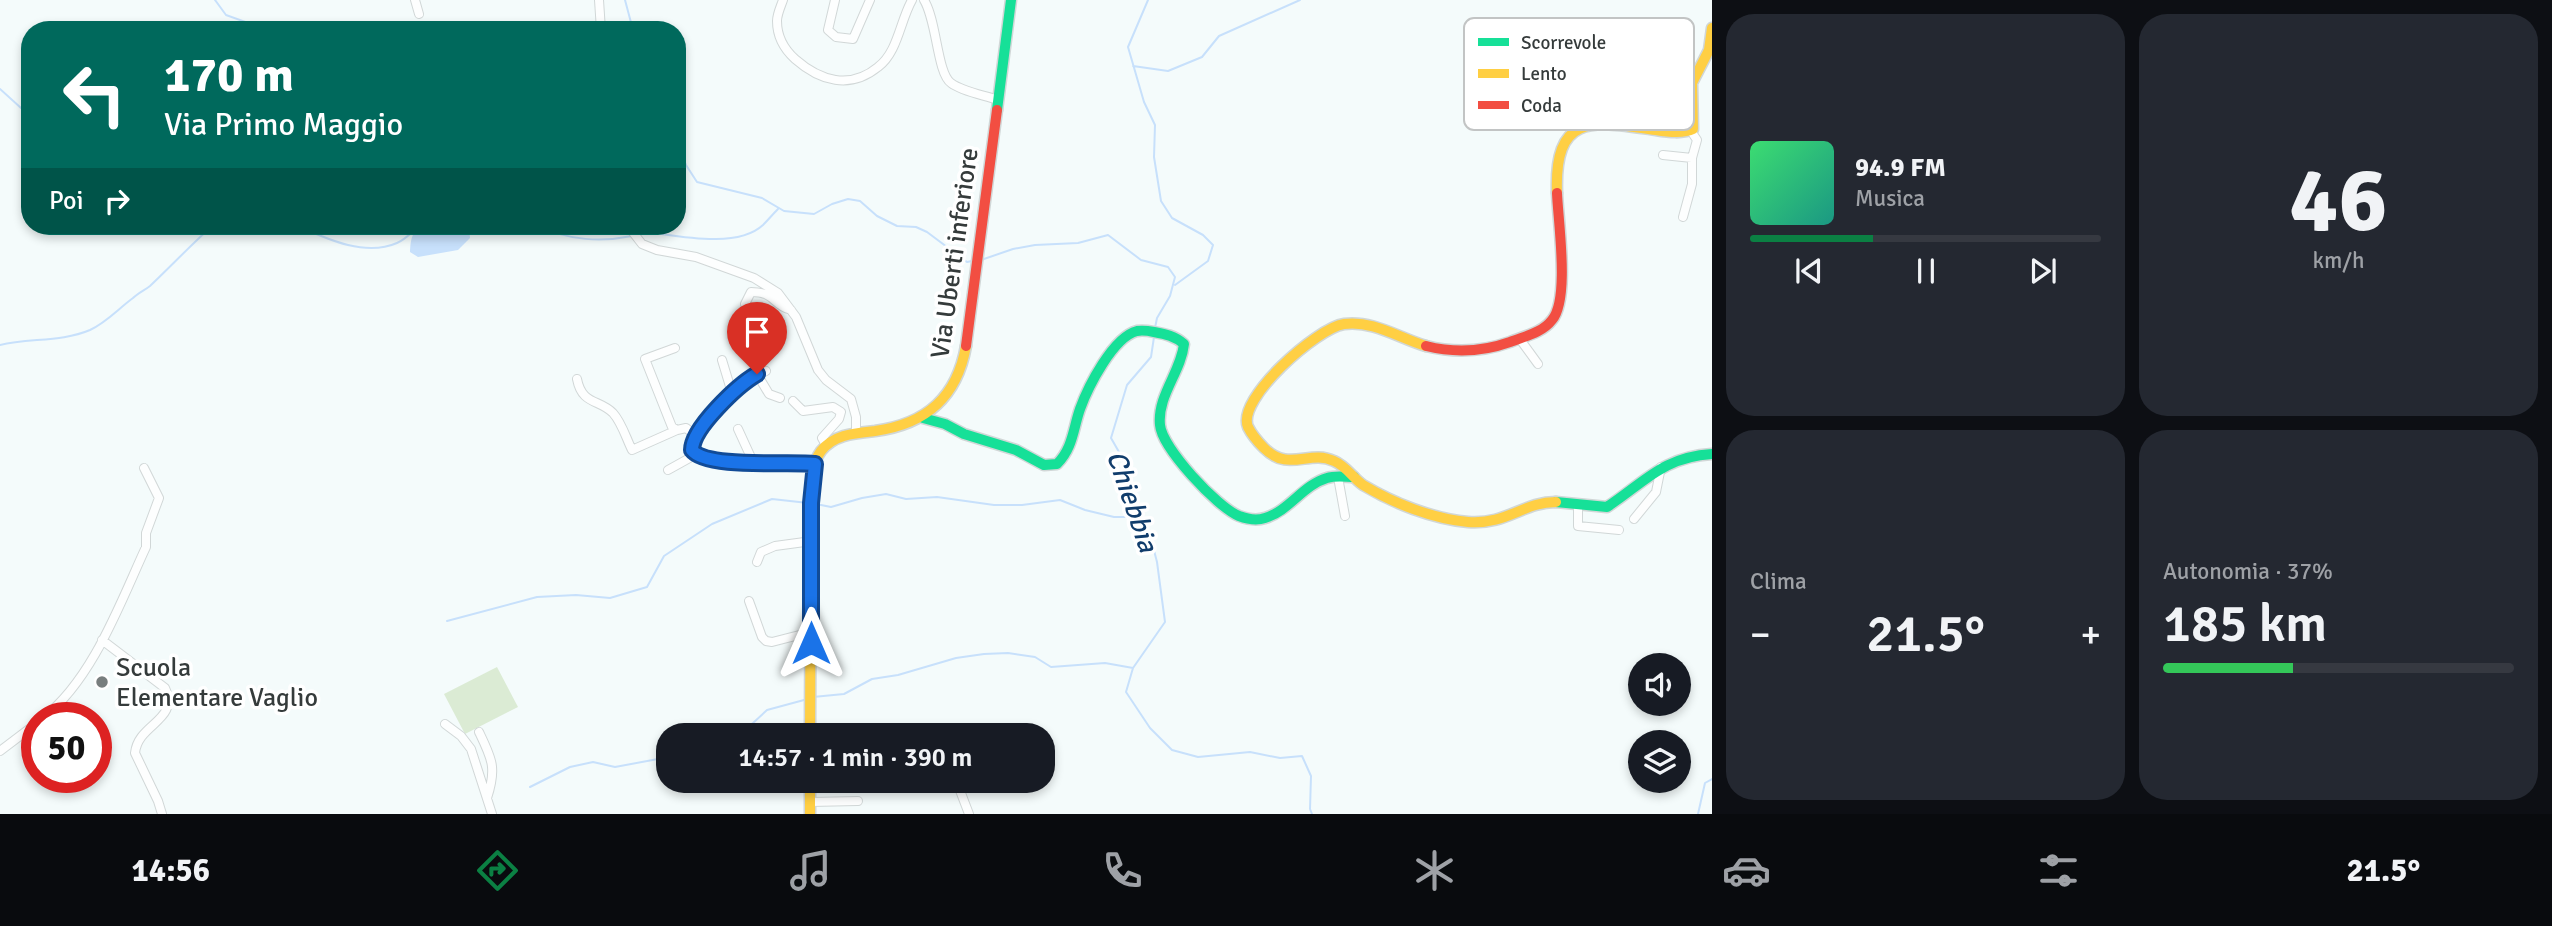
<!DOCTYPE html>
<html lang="it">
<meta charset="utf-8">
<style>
:root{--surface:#171b24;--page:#242831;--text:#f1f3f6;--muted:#9ea1a6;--line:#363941;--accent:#0b8043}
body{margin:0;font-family:Signika,sans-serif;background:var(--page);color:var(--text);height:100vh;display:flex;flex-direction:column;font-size:26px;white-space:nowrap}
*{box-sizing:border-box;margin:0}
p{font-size:23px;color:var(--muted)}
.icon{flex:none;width:38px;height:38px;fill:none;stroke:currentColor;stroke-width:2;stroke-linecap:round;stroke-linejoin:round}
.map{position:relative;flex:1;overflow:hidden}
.panel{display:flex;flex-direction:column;gap:14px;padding:14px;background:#0d0f14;width:840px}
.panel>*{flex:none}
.hud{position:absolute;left:21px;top:21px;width:665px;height:214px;border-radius:28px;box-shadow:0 4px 10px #0003;background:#00695c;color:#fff;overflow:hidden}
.buttons{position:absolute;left:1628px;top:653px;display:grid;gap:14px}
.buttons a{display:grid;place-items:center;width:63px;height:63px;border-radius:50%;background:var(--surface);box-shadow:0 4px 10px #0003;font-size:35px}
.speed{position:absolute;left:21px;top:702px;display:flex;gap:14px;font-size:35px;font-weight:700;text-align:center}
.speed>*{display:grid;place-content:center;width:91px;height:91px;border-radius:50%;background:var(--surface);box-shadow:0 4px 10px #0003;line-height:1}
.speed .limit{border:10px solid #d22;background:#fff;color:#111}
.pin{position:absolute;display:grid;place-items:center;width:60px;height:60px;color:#fff;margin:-72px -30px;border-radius:50% 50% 50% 0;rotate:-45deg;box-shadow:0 0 7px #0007}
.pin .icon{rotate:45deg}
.me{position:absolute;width:77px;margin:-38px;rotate:0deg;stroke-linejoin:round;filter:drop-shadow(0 0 5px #0008)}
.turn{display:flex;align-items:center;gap:24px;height:147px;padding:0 28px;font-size:32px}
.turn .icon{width:91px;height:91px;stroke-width:2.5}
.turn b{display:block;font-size:49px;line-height:60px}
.then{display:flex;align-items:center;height:66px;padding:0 28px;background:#0003;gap:14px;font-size:26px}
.big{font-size:52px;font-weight:600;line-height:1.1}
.panel .tile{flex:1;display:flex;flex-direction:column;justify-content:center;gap:10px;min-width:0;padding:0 24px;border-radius:28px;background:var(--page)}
.panel .dial{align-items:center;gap:0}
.dial b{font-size:91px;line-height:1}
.song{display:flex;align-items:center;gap:21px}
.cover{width:84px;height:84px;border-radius:10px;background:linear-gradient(135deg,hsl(140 70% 55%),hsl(170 70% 35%))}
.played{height:7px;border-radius:4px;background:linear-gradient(90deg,var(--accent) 35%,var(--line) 35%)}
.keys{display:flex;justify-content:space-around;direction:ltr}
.heat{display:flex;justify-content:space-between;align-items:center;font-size:38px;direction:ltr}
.charge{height:10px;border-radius:5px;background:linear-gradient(90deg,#34c759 37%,var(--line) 0)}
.panel .tiles{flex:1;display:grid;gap:14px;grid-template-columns:repeat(2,1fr)}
.trip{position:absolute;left:656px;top:723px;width:399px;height:70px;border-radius:28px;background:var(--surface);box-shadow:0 4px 10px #0003;font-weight:600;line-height:70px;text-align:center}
.dock{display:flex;height:112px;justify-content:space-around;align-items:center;background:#090b0e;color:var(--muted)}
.dock .icon{width:49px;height:49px}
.dock .selected{color:var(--accent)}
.dock b{font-size:32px;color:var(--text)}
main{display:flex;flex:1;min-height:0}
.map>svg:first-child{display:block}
.green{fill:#dbebd4}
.water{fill:#c7e0fb}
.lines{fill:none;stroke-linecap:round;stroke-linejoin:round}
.stream{stroke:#c7e0fb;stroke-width:2}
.street-casing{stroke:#d1d7d7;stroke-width:10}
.fast-casing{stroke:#d1d7d7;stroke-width:13}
.slow-casing{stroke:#d1d7d7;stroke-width:13}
.jam-casing{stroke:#d1d7d7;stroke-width:13}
.street{stroke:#fdfefe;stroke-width:8}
.fast{stroke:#16e098;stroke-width:10}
.slow{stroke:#ffcf43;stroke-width:10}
.jam{stroke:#f24e42;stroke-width:10}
.route-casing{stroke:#114b97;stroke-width:18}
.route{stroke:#1a73e8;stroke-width:12}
.poi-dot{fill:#787e7e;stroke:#fff;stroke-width:2.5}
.labels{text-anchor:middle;stroke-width:7;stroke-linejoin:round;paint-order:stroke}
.street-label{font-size:26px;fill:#353b3b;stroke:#fff}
.poi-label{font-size:26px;fill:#353b3b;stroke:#fff;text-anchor:start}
.water-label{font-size:28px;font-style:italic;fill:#113d6c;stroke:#fff}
.key{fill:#fff;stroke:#c2c4c4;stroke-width:2}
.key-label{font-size:19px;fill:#353b3b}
</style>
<main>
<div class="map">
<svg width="1712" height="814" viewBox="0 0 1712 814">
<rect width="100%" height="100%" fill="#f4fbfb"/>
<!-- green -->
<path class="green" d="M 497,667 L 518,707 L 465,734 L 444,694 Z"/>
<!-- water -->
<path class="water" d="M 423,226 L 469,226 L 470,238 L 458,250 L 418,257 L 410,252 C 411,239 411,232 423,226 Z"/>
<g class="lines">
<!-- stream -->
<path class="stream" d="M 215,0 L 226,15 L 268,30
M 625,0 L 633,30
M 1148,0 L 1128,47 L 1144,102 L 1155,125 L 1154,157 L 1161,201 L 1172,218 L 1203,235 L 1213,245 L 1208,261 L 1175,285
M 1133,66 L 1168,71 L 1202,57 L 1219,36 L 1300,0
M 0,89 L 21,108 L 30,110
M 677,145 L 686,165 L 697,182 L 762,198 L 784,211 L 814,214 L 832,204 L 848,199 L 860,201 L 877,216 L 897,226 L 916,227 L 927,232 L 967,262 L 972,261
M 298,226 C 327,239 365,257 397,243 C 405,240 412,232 419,226
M 541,226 C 567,241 603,242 632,236
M 637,235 L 648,232 C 679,236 737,249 763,225 C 768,220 773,214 778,209
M 981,260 L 1013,249 L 1035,245 L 1078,243 L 1108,235 L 1141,260 L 1168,267 L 1175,277 L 1170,296 L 1157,318 L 1155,328
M 1154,337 L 1151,357 L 1127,385 L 1111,438 L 1123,459 L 1129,485 L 1150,535 L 1157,562 L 1165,622 L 1133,668 L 1126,692 L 1150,728 L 1172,750 L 1198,757 L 1250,752 L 1280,758 L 1302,756 L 1311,776 L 1310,809 L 1312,814
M 0,345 C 29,338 62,342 90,330 C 107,322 118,309 133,298 C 138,293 145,290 150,286 C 171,266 191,245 212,226
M 816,504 L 831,507 L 862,498 L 886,494 L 906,499 L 937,497 L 994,505 L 1022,505 L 1060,500 L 1085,510 L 1114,517 L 1141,517
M 447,621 L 537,597 L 576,595 L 610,598 L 647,587 L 664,556 L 712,524 L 772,499 L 808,503
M 813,697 L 844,694 L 872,679 L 898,675 L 956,658 L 984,654 L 1008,653 L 1035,657 L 1051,667 L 1105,663 L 1133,668
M 735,735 L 753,723 L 767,710 L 804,700
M 530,787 L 570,767 L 593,762 L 615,767 L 658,759 L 668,754
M 1698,814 L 1705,783 L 1712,779"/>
<!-- street casing -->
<g class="street-casing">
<path id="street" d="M 415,0 L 419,14
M 599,0 L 601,30
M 783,0 C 781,6 777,14 777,21 C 777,36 784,49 795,59 C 820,81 850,90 878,67 C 898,52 900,21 912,0
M 835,0 L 828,30 L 836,37 L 853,39 L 870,0
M 924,0 C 937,21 937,73 951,83 C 963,92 984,95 998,100
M 1663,155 L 1692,158
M 1683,217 L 1692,184 L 1692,158 L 1697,140 L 1691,131
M 628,226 L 642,244 L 657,250 L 696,257 L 754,278 L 778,293 L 796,317 L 818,370 L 826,380 L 851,399 L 856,417 L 856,433
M 745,304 L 751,292 C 776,292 772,305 791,310
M 1519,338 L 1538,364
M 675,348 L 645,359 L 672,427 L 677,430 L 686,428 L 695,435
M 722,360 L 732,393
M 766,371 L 744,381 L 732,393 L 695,435 L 692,450 C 706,469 790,461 815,464
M 757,374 L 769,394 L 780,398
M 577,379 C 582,405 599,399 613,413 C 622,423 626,438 632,450 L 677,430
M 793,401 L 803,411 L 833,407 L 841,412 L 839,419 L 822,438 L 826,445
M 738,429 L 754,464
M 668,470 L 695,455
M 1338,477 L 1345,516
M 1578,506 L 1578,526 L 1619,530
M 1634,519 L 1656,492 L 1661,467
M 757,562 L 761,552 L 775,546 L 812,541
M 749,601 L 762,637 L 766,641 L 772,642 L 811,632
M 102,640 L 165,688 C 180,721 138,723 135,753 L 158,801 L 162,814
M 43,718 C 93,679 120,603 146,547 L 146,533 L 159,498 L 144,468
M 445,724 L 461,736 L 471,749 L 492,814
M 479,732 C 492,759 497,768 487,798
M 0,751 L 37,723
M 956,780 L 969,814
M 810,802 L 858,801"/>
</g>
<!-- fast casing -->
<g class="fast-casing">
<path id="fast" d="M 997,110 L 1011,0
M 923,418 L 945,424 L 964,434 L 1016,450 L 1044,465 L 1057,464 C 1073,448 1073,429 1080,409 C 1088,387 1113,337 1137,331 C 1143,330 1149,331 1154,332 C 1165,334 1175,336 1184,344 C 1181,372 1157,396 1160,425 C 1162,448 1217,507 1239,516 C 1247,519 1256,521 1265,518 C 1289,511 1303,485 1327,478 C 1336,475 1346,477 1354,477
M 1556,502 L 1607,507 C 1645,482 1663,457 1712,454"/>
</g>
<!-- slow casing -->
<g class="slow-casing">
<path id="slow" d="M 1557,193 C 1554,112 1593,121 1656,130 C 1668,132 1683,134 1693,129 L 1692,83 L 1709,50 L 1712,28
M 1426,346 C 1399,338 1373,320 1344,324 C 1317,328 1236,399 1248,427 C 1252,435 1258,442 1264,448 C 1289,473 1309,449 1334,461 C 1346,466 1353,478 1363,485 C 1393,503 1433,519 1468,522 C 1507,525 1523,502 1556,502
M 810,735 L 811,503 C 812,485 810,466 821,451 C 834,434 856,433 875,431 C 927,424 957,397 966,346
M 810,780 L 810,814"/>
</g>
<!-- jam casing -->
<g class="jam-casing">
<path id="jam" d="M 966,346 L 997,110
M 1426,346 C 1454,353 1482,352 1510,342 C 1525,336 1542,333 1552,320 C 1570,299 1558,221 1557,193"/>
</g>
<!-- street -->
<use href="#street" class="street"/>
<!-- fast -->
<use href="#fast" class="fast"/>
<!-- slow -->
<use href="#slow" class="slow"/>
<!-- jam -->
<use href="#jam" class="jam"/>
</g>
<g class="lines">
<!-- route casing -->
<g class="route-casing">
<path id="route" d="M 757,374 C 738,385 692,428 692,450 C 706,469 791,461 815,464 L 811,503 L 811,643"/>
</g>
<!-- route -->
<use href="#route" class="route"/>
</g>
<!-- markers -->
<circle class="poi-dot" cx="102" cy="682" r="7"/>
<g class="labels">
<!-- street labels -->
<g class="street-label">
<text transform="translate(954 253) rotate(-82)" y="9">Via Uberti inferiore</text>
</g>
<!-- poi labels -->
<g class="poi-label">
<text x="116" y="676">Scuola<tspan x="116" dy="30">Elementare Vaglio</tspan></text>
</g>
<!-- water labels -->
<g class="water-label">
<text transform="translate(1133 501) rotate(71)" y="10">Chiebbia</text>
</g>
</g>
<!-- legend -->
<rect x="1464" y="18" width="230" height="112" rx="10" class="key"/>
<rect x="1478" y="38" width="31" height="8" fill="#16e098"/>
<rect x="1478" y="69" width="31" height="9" fill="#ffcf43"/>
<rect x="1478" y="101" width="31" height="8" fill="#f24e42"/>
<g class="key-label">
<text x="1521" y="49">Scorrevole</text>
<text x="1521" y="80">Lento</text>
<text x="1521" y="112">Coda</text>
</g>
</svg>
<div class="buttons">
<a><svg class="icon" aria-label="sound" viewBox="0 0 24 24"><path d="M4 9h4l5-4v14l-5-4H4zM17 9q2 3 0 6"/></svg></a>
<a><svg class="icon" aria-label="layers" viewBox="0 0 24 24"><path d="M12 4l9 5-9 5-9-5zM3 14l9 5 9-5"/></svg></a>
</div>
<div class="speed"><div class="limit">50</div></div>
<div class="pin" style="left:757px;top:374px;background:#d93025"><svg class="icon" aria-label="arrive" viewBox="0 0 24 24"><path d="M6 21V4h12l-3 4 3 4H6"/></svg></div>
<svg class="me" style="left:811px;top:643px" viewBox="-20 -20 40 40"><path d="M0-17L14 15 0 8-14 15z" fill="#1a73e8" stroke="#fff" stroke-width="4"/></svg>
<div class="trip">14:57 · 1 min · 390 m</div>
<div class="hud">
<div class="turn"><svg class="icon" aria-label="left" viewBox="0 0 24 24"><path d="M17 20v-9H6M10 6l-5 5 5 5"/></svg><div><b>170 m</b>Via Primo Maggio</div></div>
<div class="then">Poi<svg class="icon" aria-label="right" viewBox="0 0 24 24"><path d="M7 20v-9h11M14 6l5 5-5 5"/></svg></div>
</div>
</div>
<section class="panel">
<div class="tiles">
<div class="tile">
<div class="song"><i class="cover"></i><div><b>94.9 FM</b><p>Musica</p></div></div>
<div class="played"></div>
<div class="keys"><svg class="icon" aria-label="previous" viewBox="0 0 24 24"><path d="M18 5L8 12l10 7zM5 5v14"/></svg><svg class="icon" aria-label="pause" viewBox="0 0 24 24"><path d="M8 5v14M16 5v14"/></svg><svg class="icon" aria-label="next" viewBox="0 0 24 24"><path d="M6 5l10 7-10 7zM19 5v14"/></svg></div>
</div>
<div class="tile dial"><b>46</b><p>km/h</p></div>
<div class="tile"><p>Clima</p>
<div class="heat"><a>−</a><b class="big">21.5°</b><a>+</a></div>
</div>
<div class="tile"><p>Autonomia · 37%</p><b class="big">185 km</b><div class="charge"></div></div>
</div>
</section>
</main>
<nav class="dock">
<b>14:56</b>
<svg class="icon selected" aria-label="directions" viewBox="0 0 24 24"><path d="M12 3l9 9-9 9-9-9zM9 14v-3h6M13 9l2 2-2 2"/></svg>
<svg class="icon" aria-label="music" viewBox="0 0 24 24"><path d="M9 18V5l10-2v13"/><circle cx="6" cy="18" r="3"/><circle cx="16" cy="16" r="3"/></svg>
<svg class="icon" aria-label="phone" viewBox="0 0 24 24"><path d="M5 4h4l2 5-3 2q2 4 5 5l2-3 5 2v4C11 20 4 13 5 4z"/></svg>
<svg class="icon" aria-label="climate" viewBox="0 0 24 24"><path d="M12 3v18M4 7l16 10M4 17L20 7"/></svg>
<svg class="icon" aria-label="car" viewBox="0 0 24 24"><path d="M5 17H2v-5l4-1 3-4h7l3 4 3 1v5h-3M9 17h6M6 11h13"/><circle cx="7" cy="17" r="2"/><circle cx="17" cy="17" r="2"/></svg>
<svg class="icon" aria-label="filters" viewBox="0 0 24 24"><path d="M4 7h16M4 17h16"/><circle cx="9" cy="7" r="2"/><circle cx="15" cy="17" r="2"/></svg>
<b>21.5°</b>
</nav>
